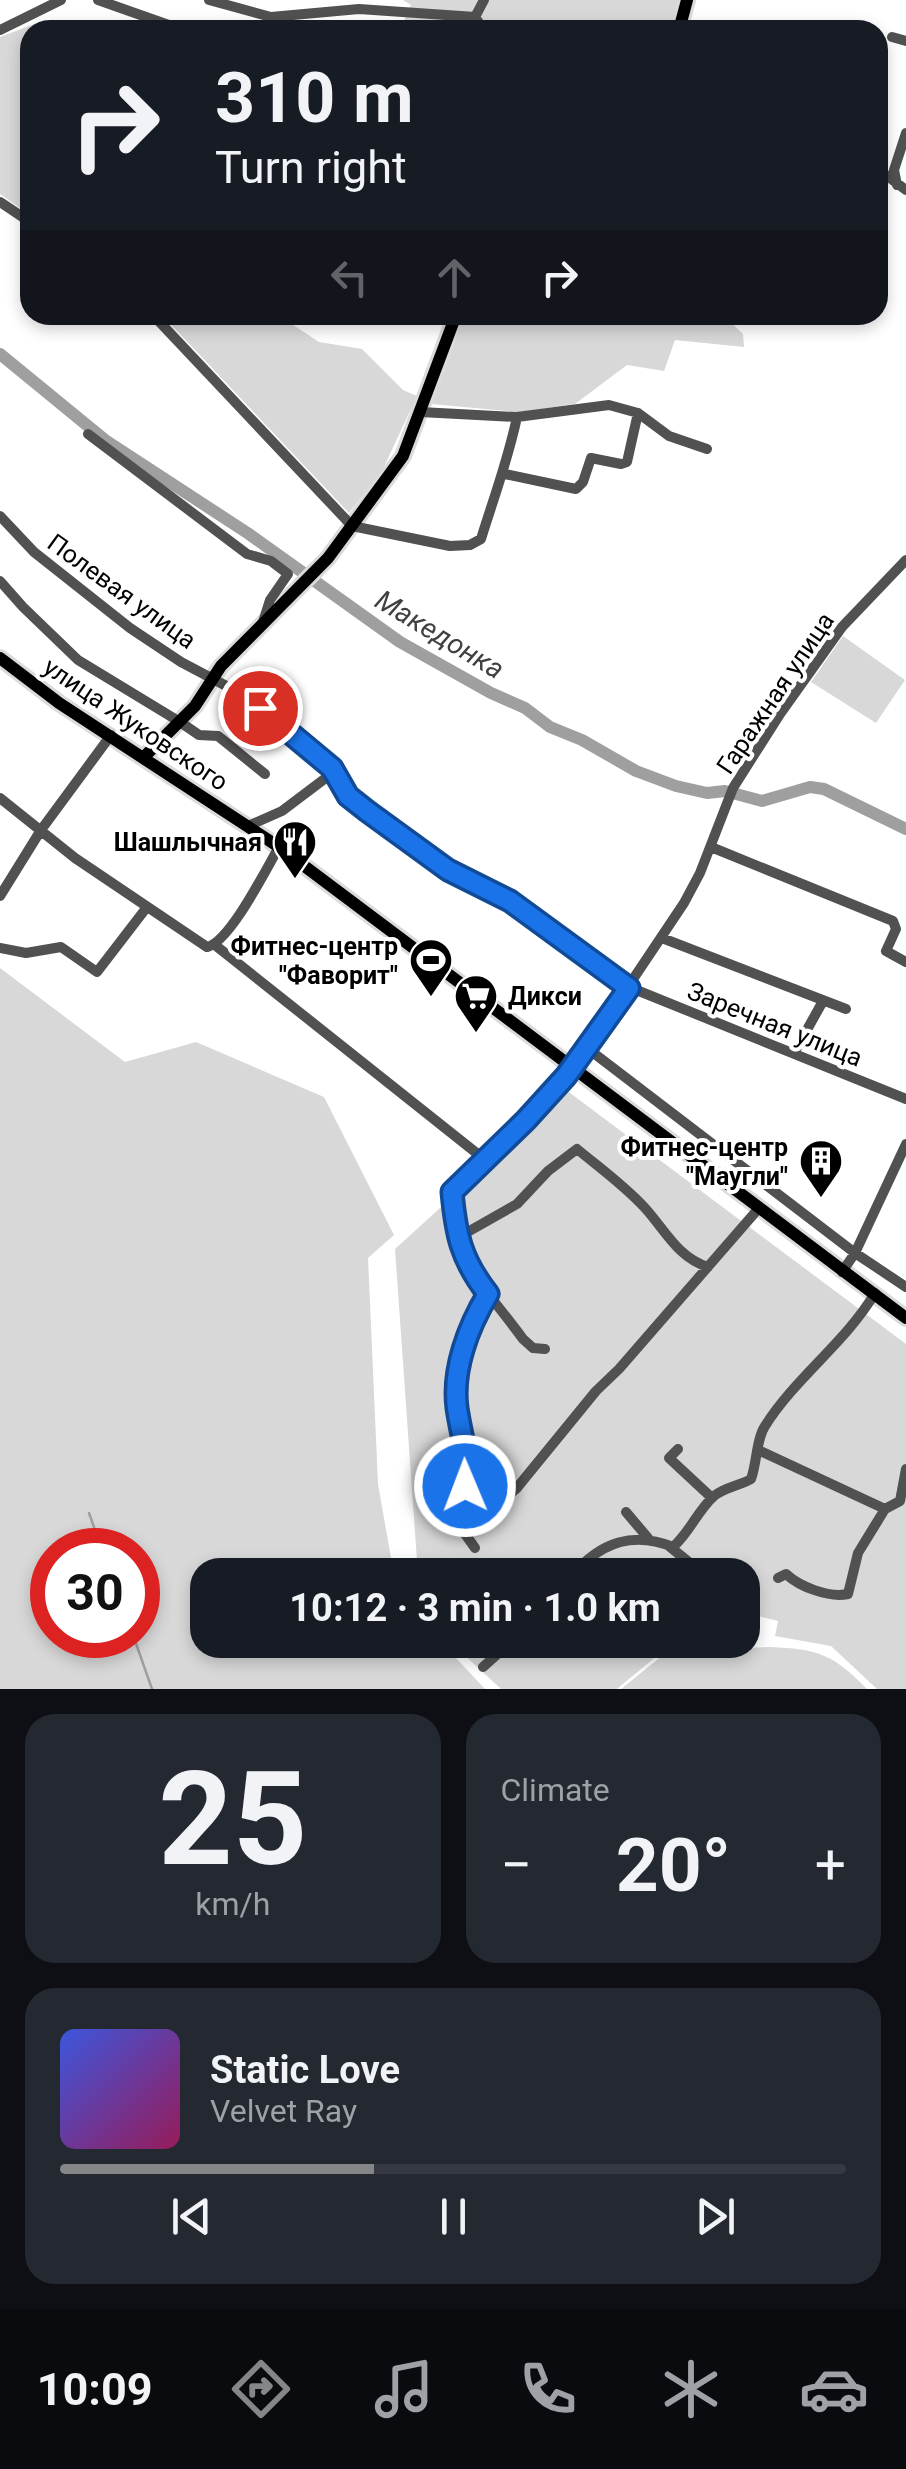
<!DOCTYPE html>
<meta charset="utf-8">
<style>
:root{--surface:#171b24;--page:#242831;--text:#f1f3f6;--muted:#9ea1a6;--line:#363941;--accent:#858687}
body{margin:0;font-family:Roboto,sans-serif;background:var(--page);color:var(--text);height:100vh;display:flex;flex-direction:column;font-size:38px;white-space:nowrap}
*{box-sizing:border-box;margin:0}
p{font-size:32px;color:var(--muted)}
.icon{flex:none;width:55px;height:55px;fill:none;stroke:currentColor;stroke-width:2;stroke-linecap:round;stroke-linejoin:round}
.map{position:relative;height:1689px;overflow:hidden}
.drawer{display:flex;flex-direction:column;gap:25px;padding:25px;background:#0d0f14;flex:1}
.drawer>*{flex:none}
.top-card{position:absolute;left:20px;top:20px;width:868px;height:305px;border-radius:30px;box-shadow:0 5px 15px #0003;background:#171b24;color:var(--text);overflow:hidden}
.speed{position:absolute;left:30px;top:1528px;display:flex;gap:20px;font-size:50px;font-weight:700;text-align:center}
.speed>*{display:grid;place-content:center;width:130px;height:130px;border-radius:50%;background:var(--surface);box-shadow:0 5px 15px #0003;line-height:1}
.speed .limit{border:15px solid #d22;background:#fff;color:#111}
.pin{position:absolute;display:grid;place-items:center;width:85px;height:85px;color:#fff;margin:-42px;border:5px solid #fff;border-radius:50%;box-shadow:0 2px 10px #0007}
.me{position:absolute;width:110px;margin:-55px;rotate:359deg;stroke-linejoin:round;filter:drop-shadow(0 0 8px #0008)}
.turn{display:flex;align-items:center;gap:35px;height:210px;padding:0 30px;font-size:45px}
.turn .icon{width:130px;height:130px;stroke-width:2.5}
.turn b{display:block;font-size:70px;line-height:85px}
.lanes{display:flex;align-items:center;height:95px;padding:0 30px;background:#0003;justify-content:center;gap:50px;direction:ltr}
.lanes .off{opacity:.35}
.big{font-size:75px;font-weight:700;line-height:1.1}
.drawer .card{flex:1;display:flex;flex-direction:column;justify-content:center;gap:15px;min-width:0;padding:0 35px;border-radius:30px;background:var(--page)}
.drawer .dial{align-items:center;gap:0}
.dial b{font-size:130px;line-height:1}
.song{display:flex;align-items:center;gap:30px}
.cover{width:120px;height:120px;border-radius:15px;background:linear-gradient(135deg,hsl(230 70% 55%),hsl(330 70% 35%))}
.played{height:10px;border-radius:5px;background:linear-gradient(90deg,var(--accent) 40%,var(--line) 40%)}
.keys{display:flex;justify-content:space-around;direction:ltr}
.heat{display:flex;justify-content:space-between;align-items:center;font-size:55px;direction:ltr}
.drawer .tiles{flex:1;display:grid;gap:25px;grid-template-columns:1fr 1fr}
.card:last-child{grid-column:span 2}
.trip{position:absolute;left:190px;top:1558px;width:570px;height:100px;border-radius:30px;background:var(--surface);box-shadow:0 5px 15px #0003;font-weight:700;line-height:100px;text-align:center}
.dock{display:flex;height:160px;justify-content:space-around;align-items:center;background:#090b0e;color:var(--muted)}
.dock .icon{width:70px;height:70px}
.dock .on{color:var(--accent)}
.dock b{font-size:45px;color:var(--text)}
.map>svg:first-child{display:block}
.green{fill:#d8d8d8;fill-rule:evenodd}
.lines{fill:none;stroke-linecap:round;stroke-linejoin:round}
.stream{stroke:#9f9f9f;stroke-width:2.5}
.river{stroke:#9f9f9f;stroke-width:12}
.major-casing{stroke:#dbdbdb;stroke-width:18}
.minor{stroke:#515151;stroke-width:10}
.major{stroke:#000;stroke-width:12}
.route-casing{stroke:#114b97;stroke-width:25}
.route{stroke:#1a73e8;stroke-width:18}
.labels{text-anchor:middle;stroke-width:8;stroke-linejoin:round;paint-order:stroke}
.street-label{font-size:25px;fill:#000;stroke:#fff}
.poi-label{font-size:25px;font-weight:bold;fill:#000;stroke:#fff;text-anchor:end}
.water-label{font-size:28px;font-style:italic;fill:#404040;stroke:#fff}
</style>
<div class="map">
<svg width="906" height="1689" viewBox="0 0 906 1689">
<rect width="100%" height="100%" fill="#fff"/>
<!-- green -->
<path class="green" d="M 403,0 L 680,0 L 672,30 L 400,30 L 411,5 Z
M 37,23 L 58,30 L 30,30 L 30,215 L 0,194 L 0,37 Z
M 162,315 L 278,315 L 319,342 L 362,349 L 403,390 L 417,396 L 382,471 L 349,513 Z
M 462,315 L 723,315 L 743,334 L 744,347 L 675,340 L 664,371 L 627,365 L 575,404 L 519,412 L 432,404 Z
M 843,636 L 905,680 L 876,723 L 811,682 Z
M 0,968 L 125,1062 L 196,1042 L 324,1097 L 394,1235 L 368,1258 L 378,1484 L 394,1575 L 208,1575 L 208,1640 L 439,1640 L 485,1689 L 0,1689 ZM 52,1550 L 138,1550 L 138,1635 L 52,1635 Z
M 562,1087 L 906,1344 L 906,1689 L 877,1689 L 831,1646 L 775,1636 L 778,1621 L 743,1612 L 742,1575 L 418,1575 L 395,1249 L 530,1126 Z
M 448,1640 L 684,1640 L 670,1645 L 617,1689 L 501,1689 Z
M 770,1647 C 818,1649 833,1654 867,1689 L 621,1689 L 668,1651 Z"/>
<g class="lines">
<!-- stream -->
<path class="stream" d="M 89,1513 L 102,1550
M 133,1635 L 152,1689"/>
<!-- river -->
<path class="river" d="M 0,354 L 105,440 L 249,534 L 400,642 L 491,693 L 525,708 L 550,727 L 582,740 L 636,771 L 676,786 L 707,793 L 725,791 L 762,801 L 810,787 L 824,789 L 906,829"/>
<!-- major casing -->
<g class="major-casing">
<path id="major" d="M 679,30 L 687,0
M 0,658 L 59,703 L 279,847 L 906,1318
M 145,756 L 195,706 L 221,666 L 328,558 L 403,456 L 456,315"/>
</g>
<!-- minor -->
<path class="minor" d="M 98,0 L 183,30
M 209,0 L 271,17 L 359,9 L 475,17
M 475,17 L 484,0
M 475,17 L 484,30
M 0,30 L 61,0
M 892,37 L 906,41
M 878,169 L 906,190
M 897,185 L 894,170 L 906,133
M 0,202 L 30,222
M 153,315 L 352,526 L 450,546 L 470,545 L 481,539 C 494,497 508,460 517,417
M 420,412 L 517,417 L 609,405 L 638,413 L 669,436 L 707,449
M 88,434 L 247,554 L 271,561 L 288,574 L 270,600 L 263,622
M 505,474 L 576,489 L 583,482 L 591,458 L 621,464 L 627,462 L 638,413
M 0,516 L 34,552 L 130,628 L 181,662 L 232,689 L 310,747 L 335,771 L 348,796 L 367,811 L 448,870 L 510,901 L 629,987 L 906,1099
M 0,581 L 23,607 L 78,660 L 180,722 L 199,735 L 218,736 L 265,774
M 0,798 L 75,858 L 207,947 C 230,942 266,869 279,847
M 248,826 L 282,811 L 335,771
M 711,847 L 893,921 L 896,929 L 886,951 L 906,962
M 0,896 L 41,830 L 111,735
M 662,938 L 846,1009
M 215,945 L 484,1159
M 0,948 L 26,953 L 61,947 L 97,972 L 147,907
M 587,1048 L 855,1253 L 906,1287
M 794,1053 L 823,1001
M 457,1238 L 517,1204 L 548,1171 L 577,1149 C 600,1168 625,1186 645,1208 C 665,1230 678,1258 708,1267
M 842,1272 L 855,1253 L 906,1144
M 545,1349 L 533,1348 L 523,1339 C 479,1279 459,1271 452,1192 L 526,1120 L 587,1048 L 684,903 L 700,873 L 733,788 L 780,714 L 842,627 L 906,560
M 678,1449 L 669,1458 L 712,1498
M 758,1450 L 885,1509 L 900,1501 L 906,1469
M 468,1509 L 499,1503 L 516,1489 L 596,1391 L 619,1369 L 759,1208
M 626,1512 L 648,1538
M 669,1546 L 701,1572
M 475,1548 L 463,1531 L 461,1519 L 468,1509 C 461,1492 472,1479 469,1463 C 465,1441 455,1416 456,1393 C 457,1359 470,1323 487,1295
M 573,1575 C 600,1542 634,1531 673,1547 C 690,1532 698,1510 714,1496 C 725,1487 739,1486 751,1479 C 757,1463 756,1440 765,1426 C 796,1377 845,1343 875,1293
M 778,1578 L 786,1574 C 800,1587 829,1598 848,1594 L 858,1553 L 885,1509
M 483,1667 L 513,1640"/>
<!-- major -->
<use href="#major" class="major"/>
</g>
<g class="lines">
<!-- route casing -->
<g class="route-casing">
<path id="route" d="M 260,708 L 332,768 L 348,796 L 367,811 L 448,870 L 510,901 L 629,988 L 566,1076 L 526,1120 L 452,1192 C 456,1235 461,1259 488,1294 C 468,1327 452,1370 457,1408 C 461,1436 470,1459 465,1486"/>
</g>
<!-- route -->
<use href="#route" class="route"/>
</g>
<!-- icons -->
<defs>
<g id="restaurant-pin" transform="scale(2.25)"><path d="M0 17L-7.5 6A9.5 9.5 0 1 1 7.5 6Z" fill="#000" stroke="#fff"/><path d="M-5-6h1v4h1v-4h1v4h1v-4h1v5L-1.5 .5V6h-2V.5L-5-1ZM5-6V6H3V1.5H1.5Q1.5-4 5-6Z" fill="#fff"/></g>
<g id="stadium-pin" transform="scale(2.25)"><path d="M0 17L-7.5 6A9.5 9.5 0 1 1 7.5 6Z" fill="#000" stroke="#fff"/><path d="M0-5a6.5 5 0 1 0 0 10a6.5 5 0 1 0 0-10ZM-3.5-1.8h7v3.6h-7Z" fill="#fff"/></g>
<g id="supermarket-pin" transform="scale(2.25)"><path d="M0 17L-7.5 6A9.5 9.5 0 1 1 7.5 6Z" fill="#000" stroke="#fff"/><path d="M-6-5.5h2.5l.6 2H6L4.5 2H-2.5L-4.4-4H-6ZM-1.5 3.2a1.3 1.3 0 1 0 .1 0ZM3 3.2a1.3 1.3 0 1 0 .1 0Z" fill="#fff"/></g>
<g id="building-pin" transform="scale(2.25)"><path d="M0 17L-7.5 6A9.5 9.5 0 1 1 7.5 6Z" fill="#000" stroke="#fff"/><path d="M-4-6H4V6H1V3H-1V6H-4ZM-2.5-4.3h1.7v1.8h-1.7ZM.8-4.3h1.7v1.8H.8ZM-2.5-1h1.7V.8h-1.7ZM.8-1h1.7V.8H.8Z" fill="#fff"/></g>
</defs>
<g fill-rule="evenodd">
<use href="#restaurant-pin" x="295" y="842"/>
<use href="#stadium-pin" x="431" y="960"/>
<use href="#supermarket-pin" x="476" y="996"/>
<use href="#building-pin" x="821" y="1161"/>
</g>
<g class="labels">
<!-- street labels -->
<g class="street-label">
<text transform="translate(122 591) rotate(36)" y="9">Полевая улица</text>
<text transform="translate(775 693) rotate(-56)" y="9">Гаражная улица</text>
<text transform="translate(136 724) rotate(34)" y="9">улица Жуковского</text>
<text transform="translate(775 1024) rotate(22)" y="9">Заречная улица</text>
</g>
<!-- poi labels -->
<g class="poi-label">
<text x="262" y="851">Шашлычная</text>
<text x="398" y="955">Фитнес-центр<tspan x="398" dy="29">"Фаворит"</tspan></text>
<text x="508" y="1005" text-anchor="start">Дикси</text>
<text x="788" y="1156">Фитнес-центр<tspan x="788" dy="29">"Маугли"</tspan></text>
</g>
<!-- water labels -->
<g class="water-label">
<text transform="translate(440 634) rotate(31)" y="10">Македонка</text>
</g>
</g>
</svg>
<div class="speed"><div class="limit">30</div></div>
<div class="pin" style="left:260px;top:708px;background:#d93025"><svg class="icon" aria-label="arrive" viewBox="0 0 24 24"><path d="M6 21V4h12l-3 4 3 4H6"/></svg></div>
<svg class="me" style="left:465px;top:1486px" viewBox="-20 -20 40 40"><circle r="17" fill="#1a73e8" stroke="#fff" stroke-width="3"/><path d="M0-11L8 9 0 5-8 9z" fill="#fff"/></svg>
<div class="trip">10:12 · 3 min · 1.0 km</div>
<div class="top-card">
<div class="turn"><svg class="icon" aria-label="right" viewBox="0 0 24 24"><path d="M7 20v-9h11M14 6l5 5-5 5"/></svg><div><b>310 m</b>Turn right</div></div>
<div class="lanes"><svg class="icon off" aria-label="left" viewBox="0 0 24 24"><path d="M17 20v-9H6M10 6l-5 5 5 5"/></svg><svg class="icon off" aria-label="ahead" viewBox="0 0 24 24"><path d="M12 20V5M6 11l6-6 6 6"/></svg><svg class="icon" aria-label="right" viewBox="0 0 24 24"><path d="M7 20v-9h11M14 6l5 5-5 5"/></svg></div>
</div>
</div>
<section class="drawer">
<div class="tiles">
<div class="card dial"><b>25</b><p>km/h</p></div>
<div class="card"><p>Climate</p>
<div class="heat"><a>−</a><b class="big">20°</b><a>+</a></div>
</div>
<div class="card">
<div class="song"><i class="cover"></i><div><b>Static Love</b><p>Velvet Ray</p></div></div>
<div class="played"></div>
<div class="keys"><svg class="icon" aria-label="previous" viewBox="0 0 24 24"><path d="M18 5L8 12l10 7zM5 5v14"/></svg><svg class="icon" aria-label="pause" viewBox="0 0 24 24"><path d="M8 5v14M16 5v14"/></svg><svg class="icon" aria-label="next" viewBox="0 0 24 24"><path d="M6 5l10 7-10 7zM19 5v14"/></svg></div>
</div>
</div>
</section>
<nav class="dock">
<b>10:09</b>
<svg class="icon on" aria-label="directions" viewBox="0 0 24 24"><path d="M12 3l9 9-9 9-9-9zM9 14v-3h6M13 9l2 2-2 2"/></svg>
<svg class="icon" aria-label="music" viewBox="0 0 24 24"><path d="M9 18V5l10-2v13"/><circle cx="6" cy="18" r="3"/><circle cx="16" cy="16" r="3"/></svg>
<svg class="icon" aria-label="phone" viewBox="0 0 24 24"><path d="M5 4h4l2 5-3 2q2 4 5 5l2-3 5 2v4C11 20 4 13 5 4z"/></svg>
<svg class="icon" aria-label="climate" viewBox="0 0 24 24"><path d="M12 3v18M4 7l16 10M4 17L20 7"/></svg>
<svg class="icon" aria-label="car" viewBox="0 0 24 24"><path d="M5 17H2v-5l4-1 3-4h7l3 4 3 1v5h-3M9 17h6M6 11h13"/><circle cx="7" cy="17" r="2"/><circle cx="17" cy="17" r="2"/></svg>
</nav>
